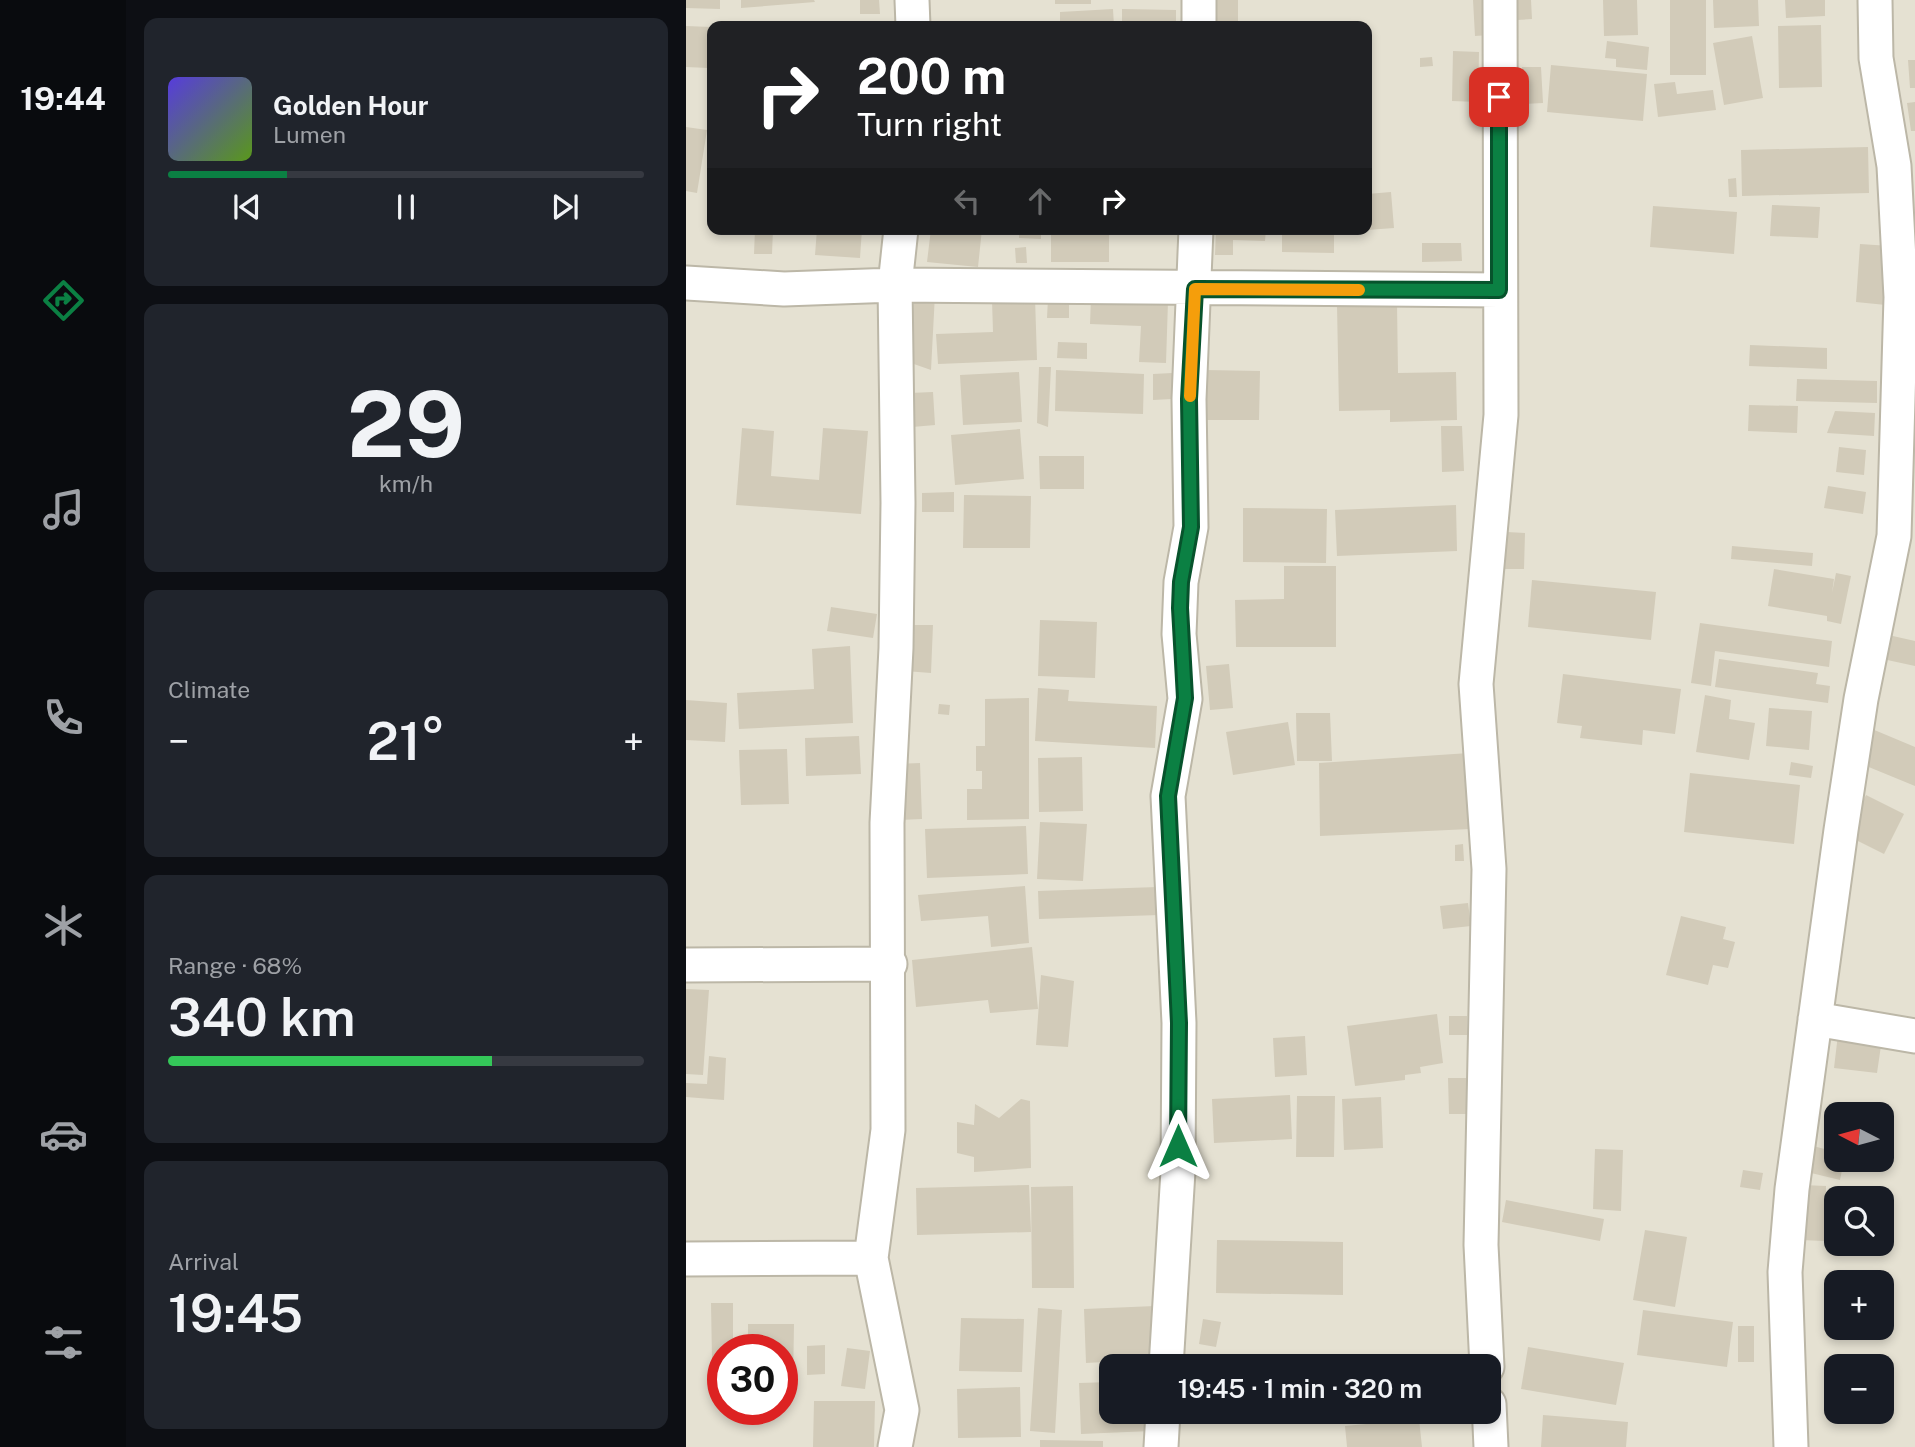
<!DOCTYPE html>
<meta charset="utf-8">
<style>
:root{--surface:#171b24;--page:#20242c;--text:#f1f3f6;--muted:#9ea1a6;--line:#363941;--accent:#0b8043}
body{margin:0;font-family:"Public Sans",sans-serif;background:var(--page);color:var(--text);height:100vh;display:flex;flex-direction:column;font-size:26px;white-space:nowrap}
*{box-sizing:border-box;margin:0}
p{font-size:23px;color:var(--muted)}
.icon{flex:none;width:38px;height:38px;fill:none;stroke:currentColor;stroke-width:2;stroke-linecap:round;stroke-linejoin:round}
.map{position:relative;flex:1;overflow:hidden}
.side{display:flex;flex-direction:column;gap:18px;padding:18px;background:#0d0f14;width:560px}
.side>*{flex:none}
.guide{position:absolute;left:21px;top:21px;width:665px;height:214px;border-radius:14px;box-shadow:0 4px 10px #0003;background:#202124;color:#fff;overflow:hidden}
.needle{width:46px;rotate:276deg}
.fabs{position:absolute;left:1138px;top:1102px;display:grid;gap:14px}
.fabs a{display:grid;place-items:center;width:70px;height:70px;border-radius:14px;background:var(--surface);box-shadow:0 4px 10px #0003;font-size:35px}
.speed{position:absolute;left:21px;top:1334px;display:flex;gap:14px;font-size:35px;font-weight:700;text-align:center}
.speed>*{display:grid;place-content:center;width:91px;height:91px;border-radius:50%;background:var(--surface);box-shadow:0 4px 10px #0003;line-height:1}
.speed .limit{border:10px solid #d22;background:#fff;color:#111}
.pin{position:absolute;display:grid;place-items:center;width:60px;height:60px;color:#fff;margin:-30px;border-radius:14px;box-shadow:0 4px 10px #0006}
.me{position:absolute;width:77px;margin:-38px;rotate:0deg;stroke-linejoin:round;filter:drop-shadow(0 0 5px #0008)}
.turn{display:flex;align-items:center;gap:24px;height:147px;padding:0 35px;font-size:32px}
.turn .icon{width:91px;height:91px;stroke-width:2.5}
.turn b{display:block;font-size:49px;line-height:60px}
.lanes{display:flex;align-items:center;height:66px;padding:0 35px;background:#0003;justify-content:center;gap:35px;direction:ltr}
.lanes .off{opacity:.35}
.big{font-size:52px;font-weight:600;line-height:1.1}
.side .widget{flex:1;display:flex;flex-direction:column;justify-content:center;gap:10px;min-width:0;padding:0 24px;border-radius:14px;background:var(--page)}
.side .dial{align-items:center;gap:0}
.dial b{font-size:91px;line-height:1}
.song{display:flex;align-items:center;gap:21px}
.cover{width:84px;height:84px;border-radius:10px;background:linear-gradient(135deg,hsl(250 70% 55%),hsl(90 70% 35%))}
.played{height:7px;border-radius:4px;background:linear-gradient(90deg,var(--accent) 25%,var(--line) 25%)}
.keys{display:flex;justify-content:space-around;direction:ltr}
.heat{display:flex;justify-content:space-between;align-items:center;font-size:38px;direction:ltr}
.charge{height:10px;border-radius:5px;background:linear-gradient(90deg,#34c759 68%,var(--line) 0)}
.trip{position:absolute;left:413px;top:1354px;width:402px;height:70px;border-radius:14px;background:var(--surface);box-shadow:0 4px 10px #0003;font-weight:600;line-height:70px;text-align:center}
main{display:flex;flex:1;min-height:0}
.tabs{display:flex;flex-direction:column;width:126px;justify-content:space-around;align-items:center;background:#090b0e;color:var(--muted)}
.tabs .icon{width:49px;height:49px}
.tabs .on{color:var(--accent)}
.tabs b{font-size:32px;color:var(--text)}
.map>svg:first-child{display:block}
.residential{fill:#e5e1d2;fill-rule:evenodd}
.building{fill:#d2cbb9}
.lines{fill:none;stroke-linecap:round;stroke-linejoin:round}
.street-casing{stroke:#bcb7a7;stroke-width:37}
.street{stroke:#fff;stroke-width:33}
.route-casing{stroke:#07532c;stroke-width:18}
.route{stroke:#0b8043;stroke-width:12}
.slow{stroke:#f59e0b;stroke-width:12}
</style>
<main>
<nav class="tabs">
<b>19:44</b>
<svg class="icon on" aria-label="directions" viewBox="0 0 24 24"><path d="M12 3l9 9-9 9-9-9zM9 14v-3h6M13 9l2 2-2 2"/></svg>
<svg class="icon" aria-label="music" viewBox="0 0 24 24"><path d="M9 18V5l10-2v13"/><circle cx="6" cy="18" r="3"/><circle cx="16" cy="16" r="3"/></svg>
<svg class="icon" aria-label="phone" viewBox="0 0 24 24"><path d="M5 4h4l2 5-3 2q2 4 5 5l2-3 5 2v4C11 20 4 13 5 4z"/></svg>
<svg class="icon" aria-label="climate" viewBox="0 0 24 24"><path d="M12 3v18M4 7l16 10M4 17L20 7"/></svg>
<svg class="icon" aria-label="car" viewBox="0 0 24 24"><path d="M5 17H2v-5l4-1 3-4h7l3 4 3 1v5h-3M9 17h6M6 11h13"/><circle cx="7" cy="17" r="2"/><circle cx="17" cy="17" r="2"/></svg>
<svg class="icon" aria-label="filters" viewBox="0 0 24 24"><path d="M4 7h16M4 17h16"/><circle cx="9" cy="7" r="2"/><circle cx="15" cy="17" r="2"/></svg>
</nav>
<section class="side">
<div class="widget">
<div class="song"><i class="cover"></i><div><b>Golden Hour</b><p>Lumen</p></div></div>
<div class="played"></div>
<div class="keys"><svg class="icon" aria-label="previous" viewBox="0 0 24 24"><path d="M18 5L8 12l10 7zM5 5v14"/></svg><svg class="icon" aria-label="pause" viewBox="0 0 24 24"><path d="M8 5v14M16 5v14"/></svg><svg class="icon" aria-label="next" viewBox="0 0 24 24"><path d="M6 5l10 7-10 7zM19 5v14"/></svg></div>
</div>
<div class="widget dial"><b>29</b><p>km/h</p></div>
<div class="widget"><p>Climate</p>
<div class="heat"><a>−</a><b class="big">21°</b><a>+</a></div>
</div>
<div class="widget"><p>Range · 68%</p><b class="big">340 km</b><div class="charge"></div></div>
<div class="widget"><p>Arrival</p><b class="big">19:45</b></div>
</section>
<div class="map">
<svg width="1229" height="1447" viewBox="0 0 1229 1447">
<rect width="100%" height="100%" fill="#f1eee4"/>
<!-- residential -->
<path class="residential" d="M 0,0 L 1229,0 L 1229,1447 L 0,1447 ZM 26,26 L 681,26 L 681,229 L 26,229 ZM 1150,1115 L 1195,1115 L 1195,1160 L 1150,1160 ZM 1150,1199 L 1195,1199 L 1195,1244 L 1150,1244 ZM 1150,1283 L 1195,1283 L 1195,1328 L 1150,1328 ZM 37,1349 L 96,1349 L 96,1409 L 37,1409 ZM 425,1367 L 803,1367 L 803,1412 L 425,1412 ZM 1150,1367 L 1195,1367 L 1195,1412 L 1150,1412 Z"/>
<!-- building -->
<path class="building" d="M 0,0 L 34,0 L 34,9 L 0,8 Z
M 55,0 L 128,0 L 129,2 L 55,8 Z
M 174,0 L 193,0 L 194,14 L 174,14 Z
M 369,0 L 405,0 L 405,4 L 369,4 Z
M 528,0 L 552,0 L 552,26 L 528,26 Z
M 787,0 L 801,0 L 803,35 L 789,36 Z
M 830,0 L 845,0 L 846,19 L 831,20 Z
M 917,0 L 951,0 L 952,35 L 918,36 Z
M 984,0 L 1020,0 L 1020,75 L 984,75 Z
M 1027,0 L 1072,0 L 1073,26 L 1028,28 Z
M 1099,0 L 1139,0 L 1139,16 L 1100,18 Z
M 427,9 L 428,26 L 374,26 L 374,12 Z
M 436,9 L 490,10 L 490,26 L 436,26 Z
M 62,21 L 156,22 L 156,26 L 61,26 Z
M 1135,25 L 1136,87 L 1093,88 L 1092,26 Z
M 0,26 L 25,27 L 23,68 L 0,67 Z
M 1066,36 L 1077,98 L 1038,105 L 1027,43 Z
M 921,41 L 963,47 L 961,70 L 930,67 L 930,59 L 919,58 Z
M 767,51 L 793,52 L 792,102 L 766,101 Z
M 746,57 L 747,66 L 734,67 L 734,58 Z
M 1222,60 L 1229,60 L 1229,88 L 1224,88 Z
M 865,65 L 961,74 L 957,121 L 861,112 Z
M 836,67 L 855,67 L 857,103 L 837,104 Z
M 989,82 L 991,94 L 1027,90 L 1030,110 L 972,117 L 968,84 Z
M 1229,102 L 1229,131 L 1225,131 L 1221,103 Z
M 0,127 L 21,130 L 11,193 L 0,191 Z
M 1182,147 L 1183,193 L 1056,196 L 1055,150 Z
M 1050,178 L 1051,197 L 1043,197 L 1042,179 Z
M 705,192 L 708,228 L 681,230 L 681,194 Z
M 1086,205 L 1134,207 L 1132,238 L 1084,236 Z
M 967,206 L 1051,212 L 1048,254 L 964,247 Z
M 69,229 L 87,229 L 86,254 L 68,254 Z
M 131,229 L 176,229 L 174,258 L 129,255 Z
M 245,229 L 296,229 L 292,267 L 241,262 Z
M 333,229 L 355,229 L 355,239 L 333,238 Z
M 365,229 L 423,229 L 423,262 L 365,262 Z
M 530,229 L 580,229 L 579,241 L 547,240 L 547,255 L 529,255 Z
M 596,229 L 648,229 L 648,253 L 596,252 Z
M 736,243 L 775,243 L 776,261 L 736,262 Z
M 1174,244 L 1204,246 L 1200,305 L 1170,302 Z
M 340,247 L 341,263 L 330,263 L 329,248 Z
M 228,294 L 249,294 L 245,370 L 225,363 Z
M 349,297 L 351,360 L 252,364 L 250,334 L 307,332 L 306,300 Z
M 362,298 L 383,298 L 383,318 L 361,318 Z
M 405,298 L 482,301 L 480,363 L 453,362 L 455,326 L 404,324 Z
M 711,304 L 712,373 L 770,372 L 771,420 L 704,422 L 704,410 L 653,411 L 651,305 Z
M 372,342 L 401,343 L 401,359 L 371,358 Z
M 1064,345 L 1141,348 L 1141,369 L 1063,366 Z
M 353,367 L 365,367 L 362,427 L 351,423 Z
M 370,370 L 458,374 L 457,414 L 369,411 Z
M 519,370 L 574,371 L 573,420 L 518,420 Z
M 333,372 L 336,422 L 277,425 L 274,375 Z
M 486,373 L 486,399 L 467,400 L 467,374 Z
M 1111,379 L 1191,381 L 1191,403 L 1110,401 Z
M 247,392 L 249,425 L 226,427 L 224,393 Z
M 1063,405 L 1112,406 L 1111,433 L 1062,431 Z
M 1149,411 L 1189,413 L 1188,436 L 1141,433 Z
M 755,426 L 776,426 L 778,471 L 756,472 Z
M 56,428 L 88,431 L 85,476 L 133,480 L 137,428 L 182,431 L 175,514 L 50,505 Z
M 334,429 L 338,479 L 269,485 L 265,435 Z
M 1153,447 L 1180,450 L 1178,475 L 1150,472 Z
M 353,456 L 398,456 L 398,489 L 354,489 Z
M 1142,486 L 1180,492 L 1177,514 L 1138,508 Z
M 268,492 L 268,512 L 236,512 L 236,493 Z
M 278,495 L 345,496 L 344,548 L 277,548 Z
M 770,505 L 771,551 L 651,556 L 649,510 Z
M 557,508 L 641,509 L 640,563 L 557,562 Z
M 821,532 L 839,533 L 838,569 L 819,569 Z
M 1046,546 L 1127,553 L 1126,566 L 1045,559 Z
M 598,566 L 650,566 L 650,647 L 550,647 L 549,600 L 598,599 Z
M 1088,569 L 1148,579 L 1146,593 L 1150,573 L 1165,576 L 1155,624 L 1141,621 L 1141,616 L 1082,606 Z
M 846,580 L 970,592 L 965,640 L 842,627 Z
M 145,607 L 191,614 L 187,638 L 141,631 Z
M 354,620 L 411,622 L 409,678 L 352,676 Z
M 1014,623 L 1146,641 L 1143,667 L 1029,651 L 1025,686 L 1005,683 Z
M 220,625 L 247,625 L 245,673 L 219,671 Z
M 1198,634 L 1229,641 L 1229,666 L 1192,658 Z
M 164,646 L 167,723 L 53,729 L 51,693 L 128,689 L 126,649 Z
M 1033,659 L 1132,673 L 1130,684 L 1144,686 L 1142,703 L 1029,687 Z
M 543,664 L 547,708 L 524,710 L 520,666 Z
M 877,674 L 995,689 L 989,734 L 957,730 L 956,745 L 894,738 L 896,726 L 871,723 Z
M 352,688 L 383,690 L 382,701 L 471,706 L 469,748 L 349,741 Z
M 1019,695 L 1045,700 L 1043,719 L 1069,723 L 1063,760 L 1010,752 Z
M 343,698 L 343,819 L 281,820 L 281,789 L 296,789 L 296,771 L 290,771 L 290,746 L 299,746 L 299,699 Z
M 0,700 L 41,703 L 39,742 L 0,740 Z
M 253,704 L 264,705 L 263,715 L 252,714 Z
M 1083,708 L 1126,711 L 1123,750 L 1080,746 Z
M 610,713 L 644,713 L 646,761 L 611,761 Z
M 602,722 L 609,765 L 547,775 L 540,732 Z
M 1186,729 L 1229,747 L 1229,786 L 1173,763 Z
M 173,736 L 175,774 L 120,776 L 119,738 Z
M 101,749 L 103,804 L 55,805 L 53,750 Z
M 783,753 L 784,829 L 634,836 L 633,763 Z
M 396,757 L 397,811 L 353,812 L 352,758 Z
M 1105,762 L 1127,766 L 1125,778 L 1103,775 Z
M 234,763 L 236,819 L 213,820 L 210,764 Z
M 1004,773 L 1114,785 L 1108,844 L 998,832 Z
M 1180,795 L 1218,814 L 1198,854 L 1160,835 Z
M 354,822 L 401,824 L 397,881 L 351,879 Z
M 340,826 L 342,874 L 241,878 L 239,829 Z
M 777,844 L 778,861 L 769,861 L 769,845 Z
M 339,886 L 343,943 L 305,947 L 302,916 L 235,921 L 232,895 Z
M 472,887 L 473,915 L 353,919 L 352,891 Z
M 782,903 L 785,926 L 757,929 L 754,906 Z
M 995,916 L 1040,927 L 1037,939 L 1049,942 L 1042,968 L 1027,965 L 1022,985 L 980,975 Z
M 346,947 L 352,1009 L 304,1013 L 302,1000 L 230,1007 L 226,960 Z
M 355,975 L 388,981 L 382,1047 L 350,1045 Z
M 0,989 L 23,990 L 17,1075 L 0,1074 Z
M 751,1014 L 757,1063 L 734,1067 L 735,1073 L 719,1075 L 719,1080 L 669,1086 L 661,1026 Z
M 763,1016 L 781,1016 L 781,1035 L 763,1035 Z
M 1153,1026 L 1197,1032 L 1191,1073 L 1148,1068 Z
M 619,1036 L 621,1075 L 589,1077 L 587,1038 Z
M 23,1056 L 40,1058 L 38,1100 L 0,1097 L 0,1083 L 21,1084 Z
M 762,1078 L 782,1078 L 784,1114 L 763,1114 Z
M 604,1095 L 606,1139 L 528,1143 L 526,1099 Z
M 611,1096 L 649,1096 L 648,1157 L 610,1157 Z
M 695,1097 L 697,1148 L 658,1150 L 656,1099 Z
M 335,1099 L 344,1101 L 345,1168 L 288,1172 L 288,1157 L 271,1153 L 271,1122 L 288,1125 L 289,1104 L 313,1118 Z
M 1127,1146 L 1150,1152 L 1150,1160 L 1158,1160 L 1154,1180 L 1121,1172 Z
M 909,1149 L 937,1150 L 935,1211 L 907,1209 Z
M 1057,1170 L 1077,1173 L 1074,1190 L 1054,1187 Z
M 343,1185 L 345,1232 L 231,1235 L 230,1188 Z
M 1116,1185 L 1140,1186 L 1139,1241 L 1114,1240 Z
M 387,1186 L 388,1288 L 346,1288 L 345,1187 Z
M 820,1200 L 918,1219 L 914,1241 L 816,1222 Z
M 959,1230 L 1001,1237 L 989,1307 L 947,1300 Z
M 531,1240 L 657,1242 L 657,1295 L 530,1293 Z
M 25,1303 L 47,1303 L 47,1349 L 37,1349 L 37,1360 L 26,1360 Z
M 469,1306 L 471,1359 L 400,1363 L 398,1309 Z
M 352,1308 L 376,1310 L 369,1433 L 344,1431 Z
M 957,1310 L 1047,1322 L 1041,1367 L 951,1355 Z
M 275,1318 L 338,1319 L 336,1372 L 273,1371 Z
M 517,1319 L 535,1322 L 530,1347 L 513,1344 Z
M 62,1324 L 108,1324 L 107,1384 L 96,1384 L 96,1349 L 62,1349 Z
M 1052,1326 L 1068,1326 L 1068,1362 L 1052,1362 Z
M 139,1345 L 139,1374 L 121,1375 L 121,1346 Z
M 842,1347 L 938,1363 L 930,1405 L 835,1389 Z
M 161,1348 L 184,1351 L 179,1389 L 155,1386 Z
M 425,1382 L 425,1412 L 465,1412 L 465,1431 L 395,1434 L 393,1383 Z
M 334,1387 L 335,1437 L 272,1438 L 271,1389 Z
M 128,1401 L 189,1401 L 188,1447 L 127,1447 Z
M 857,1415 L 942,1422 L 940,1447 L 855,1447 Z
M 733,1419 L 736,1447 L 661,1447 L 659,1426 Z
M 354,1440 L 417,1441 L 417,1447 L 354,1447 Z"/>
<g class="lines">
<!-- street casing -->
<g class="street-casing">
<path id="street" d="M 226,0 L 227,26
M 513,26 L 513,0
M 0,283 L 98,289 L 209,285 L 813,290
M 0,965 L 204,964
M 1129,1019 L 1229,1036
M 0,1259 L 185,1258
M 480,1367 L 492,1171 L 493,1023 L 482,796 L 499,699 L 493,634 L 495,582 L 505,527 L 503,399 L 510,229
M 801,1367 L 795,1245 L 803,869 L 790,684 L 815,415 L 814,0
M 803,1404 L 805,1447
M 209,1447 L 216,1410 L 185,1258 L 202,1130 L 201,823 L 210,648 L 212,503 L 209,285 L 215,229
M 475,1447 L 477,1412
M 1105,1447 L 1099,1272 L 1106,1189 L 1155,830 L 1175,699 L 1208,536 L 1215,297 L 1208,166 L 1190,58 L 1189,0"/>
</g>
<!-- street -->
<use href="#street" class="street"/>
</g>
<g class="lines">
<!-- route casing -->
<g class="route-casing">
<path id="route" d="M 492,1146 L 493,1023 L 482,796 L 499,698 L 494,608 L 495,582 L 505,527 L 503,399 L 509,289 L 813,290 L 813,97"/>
</g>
<!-- route -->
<use href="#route" class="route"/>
<!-- slow -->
<path class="slow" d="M 504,396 L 509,289 L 673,290"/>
</g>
</svg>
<div class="fabs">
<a><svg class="needle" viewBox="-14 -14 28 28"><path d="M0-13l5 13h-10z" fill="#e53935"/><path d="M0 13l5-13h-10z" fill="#9ea1a6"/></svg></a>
<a><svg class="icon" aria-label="search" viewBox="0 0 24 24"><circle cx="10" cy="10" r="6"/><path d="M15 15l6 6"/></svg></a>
<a>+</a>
<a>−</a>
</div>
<div class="speed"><div class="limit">30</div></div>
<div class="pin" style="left:813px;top:97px;background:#d93025"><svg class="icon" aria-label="arrive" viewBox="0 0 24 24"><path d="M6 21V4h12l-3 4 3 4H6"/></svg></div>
<svg class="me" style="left:492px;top:1146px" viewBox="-20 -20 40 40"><path d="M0-17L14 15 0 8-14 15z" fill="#0b8043" stroke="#fff" stroke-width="4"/></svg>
<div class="trip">19:45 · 1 min · 320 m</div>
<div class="guide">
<div class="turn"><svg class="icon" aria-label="right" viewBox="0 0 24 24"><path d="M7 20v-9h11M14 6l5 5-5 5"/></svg><div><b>200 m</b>Turn right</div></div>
<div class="lanes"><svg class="icon off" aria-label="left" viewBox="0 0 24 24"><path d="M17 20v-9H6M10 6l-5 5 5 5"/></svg><svg class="icon off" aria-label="ahead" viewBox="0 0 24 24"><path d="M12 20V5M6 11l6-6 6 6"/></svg><svg class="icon" aria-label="right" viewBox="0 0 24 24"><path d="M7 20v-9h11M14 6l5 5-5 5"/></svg></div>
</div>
</div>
</main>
